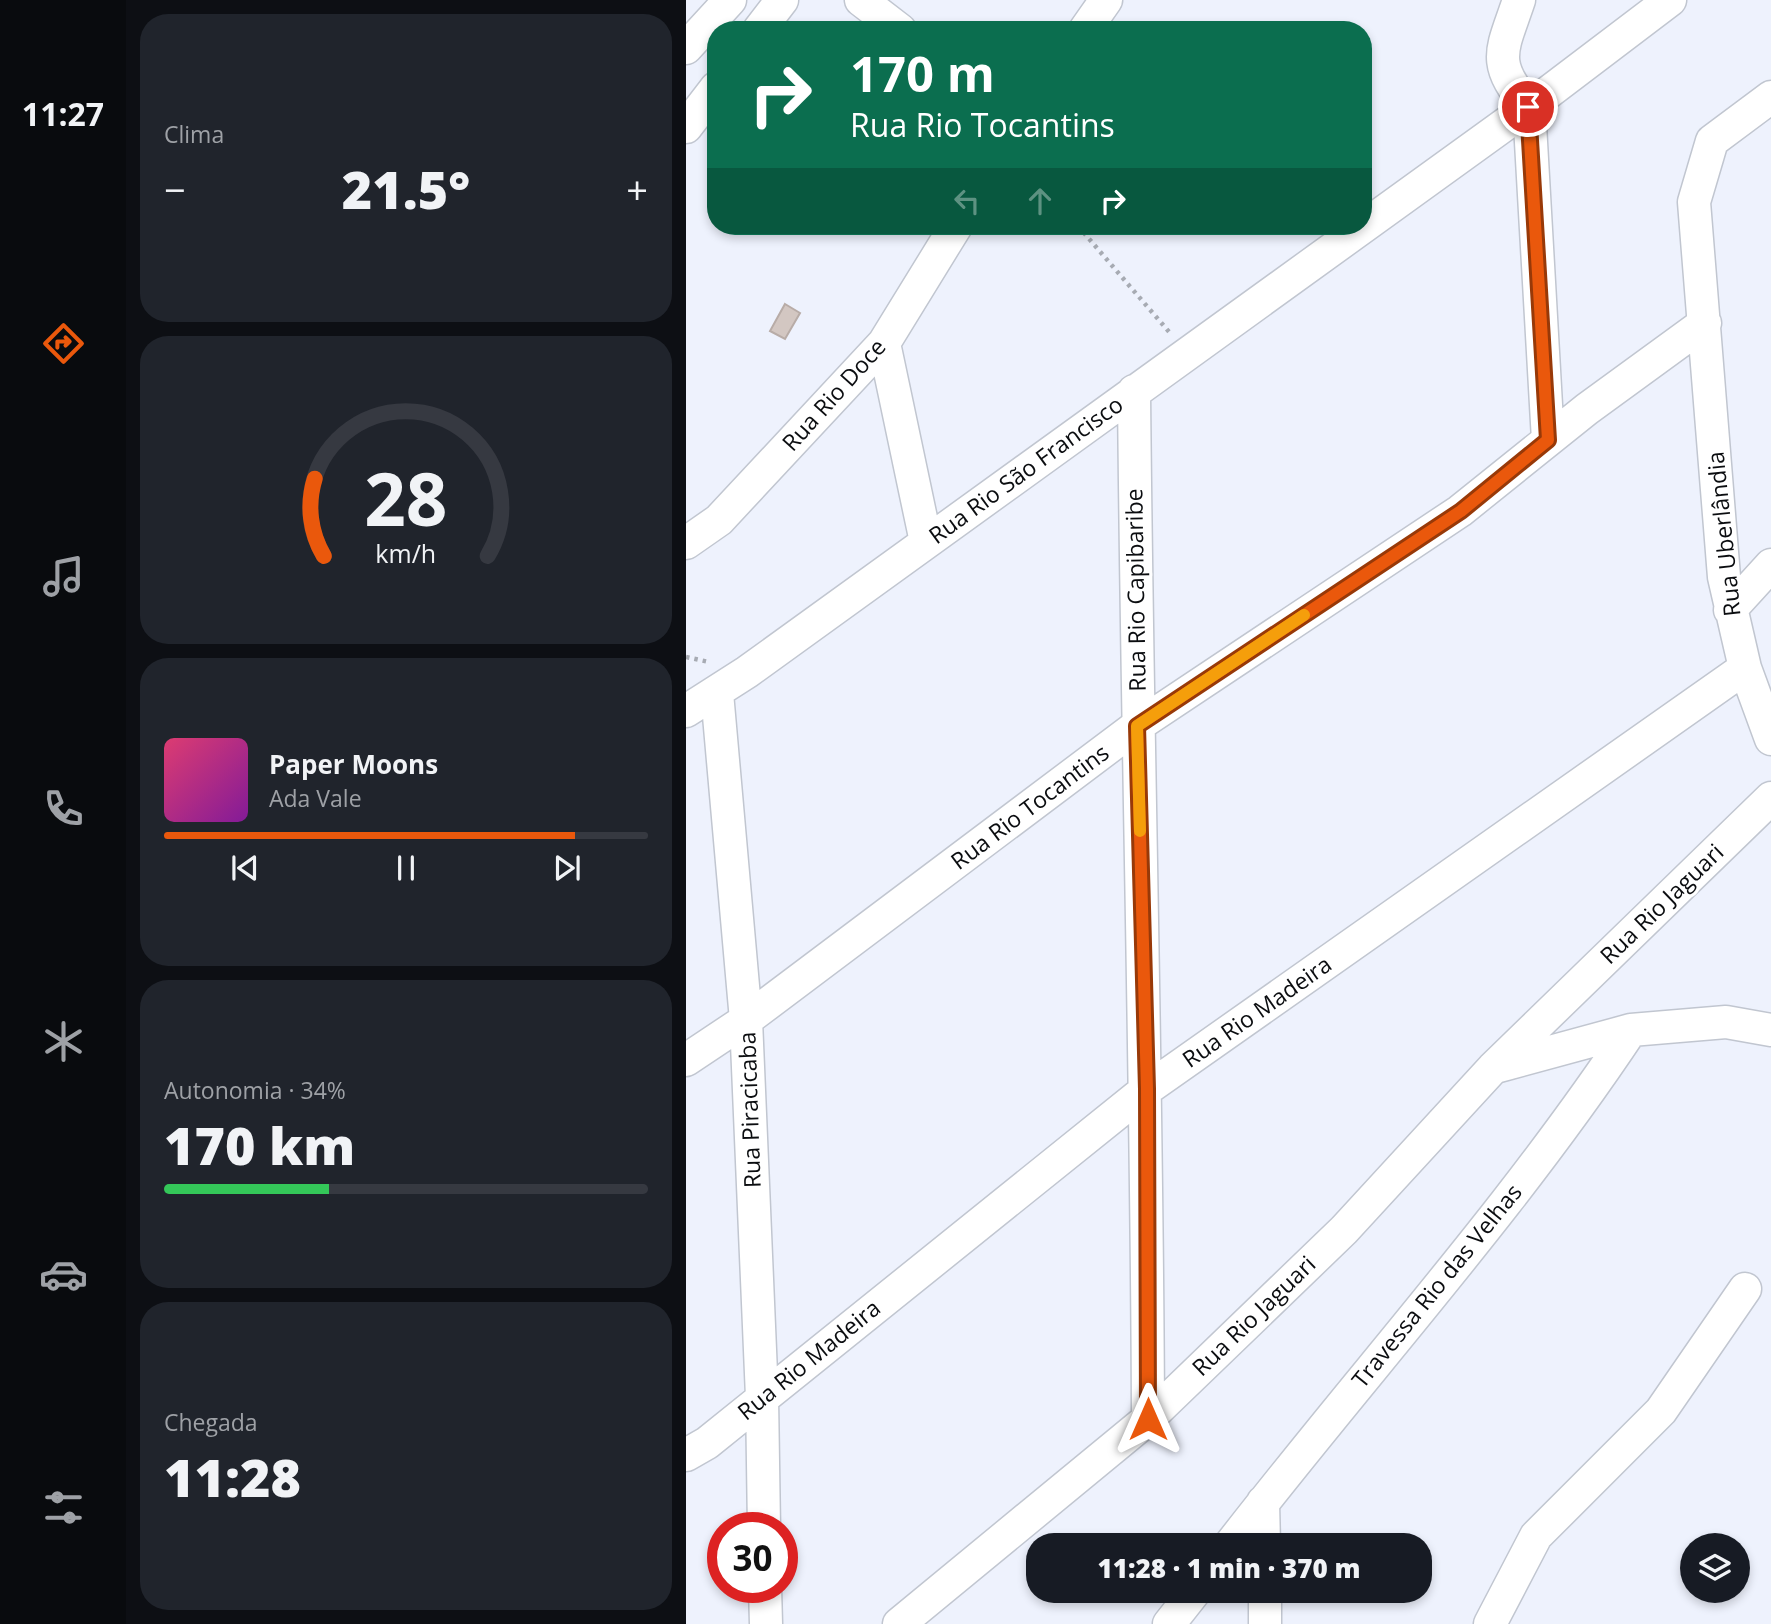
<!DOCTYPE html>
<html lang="pt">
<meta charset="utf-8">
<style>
:root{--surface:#171b24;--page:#20242c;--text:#f1f3f6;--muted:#9ea1a6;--line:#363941;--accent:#ea580c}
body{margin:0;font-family:"Open Sans",sans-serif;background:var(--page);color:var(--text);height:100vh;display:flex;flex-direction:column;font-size:26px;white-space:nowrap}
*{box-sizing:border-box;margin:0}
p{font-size:23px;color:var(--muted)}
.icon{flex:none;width:38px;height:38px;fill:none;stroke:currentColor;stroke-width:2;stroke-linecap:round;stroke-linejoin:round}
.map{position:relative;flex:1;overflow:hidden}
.sheet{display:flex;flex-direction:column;gap:14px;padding:14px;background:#0d0f14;width:560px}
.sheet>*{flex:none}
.guide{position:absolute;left:21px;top:21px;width:665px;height:214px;border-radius:28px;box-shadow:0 4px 10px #0003;background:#0b6e4f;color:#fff;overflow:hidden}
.fabs{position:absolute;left:994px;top:1533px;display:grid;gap:14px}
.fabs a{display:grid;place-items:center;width:70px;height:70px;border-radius:50%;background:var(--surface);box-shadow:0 4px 10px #0003;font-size:35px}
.speed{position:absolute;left:21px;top:1512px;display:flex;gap:14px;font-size:35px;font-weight:700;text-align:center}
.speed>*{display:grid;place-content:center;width:91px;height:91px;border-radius:50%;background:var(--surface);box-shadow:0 4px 10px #0003;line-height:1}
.speed .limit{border:10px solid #d22;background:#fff;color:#111}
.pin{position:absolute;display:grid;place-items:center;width:60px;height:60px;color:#fff;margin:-30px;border:4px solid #fff;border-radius:50%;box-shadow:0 2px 7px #0007}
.me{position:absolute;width:77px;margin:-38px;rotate:0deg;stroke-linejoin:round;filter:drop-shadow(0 0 5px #0008)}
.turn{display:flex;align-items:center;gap:24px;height:147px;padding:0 28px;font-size:32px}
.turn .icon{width:91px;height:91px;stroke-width:2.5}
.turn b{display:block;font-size:49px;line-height:60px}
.lanes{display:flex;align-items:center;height:66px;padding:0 28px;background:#0003;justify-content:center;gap:35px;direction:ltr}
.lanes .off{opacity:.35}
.big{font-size:52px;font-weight:800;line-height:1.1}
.sheet .tile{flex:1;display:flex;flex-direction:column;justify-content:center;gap:10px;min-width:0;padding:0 24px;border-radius:28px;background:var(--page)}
.sheet .dial{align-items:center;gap:0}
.dial svg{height:182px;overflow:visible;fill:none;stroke:var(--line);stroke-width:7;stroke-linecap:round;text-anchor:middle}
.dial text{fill:var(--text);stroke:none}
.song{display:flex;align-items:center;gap:21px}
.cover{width:84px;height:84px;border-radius:10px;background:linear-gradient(135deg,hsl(340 70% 55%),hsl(290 70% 35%))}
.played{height:7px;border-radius:4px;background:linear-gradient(90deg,var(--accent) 85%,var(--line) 85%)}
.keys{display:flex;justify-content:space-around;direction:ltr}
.heat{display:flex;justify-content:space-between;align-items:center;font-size:38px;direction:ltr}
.charge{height:10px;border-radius:5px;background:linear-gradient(90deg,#34c759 34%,var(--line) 0)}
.trip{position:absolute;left:340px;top:1533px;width:406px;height:70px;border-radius:28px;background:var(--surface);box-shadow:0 4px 10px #0003;font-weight:800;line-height:70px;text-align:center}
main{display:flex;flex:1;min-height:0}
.dock{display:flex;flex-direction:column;width:126px;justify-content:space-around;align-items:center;background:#090b0e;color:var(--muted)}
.dock .icon{width:49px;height:49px}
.dock .selected{color:var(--accent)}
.dock b{font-size:32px;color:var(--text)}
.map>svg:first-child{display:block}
.building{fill:#d3c7c2;stroke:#b8aca7;stroke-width:2}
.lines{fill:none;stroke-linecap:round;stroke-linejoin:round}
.minor-casing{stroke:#c1c6d0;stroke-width:35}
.path{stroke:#a7abb3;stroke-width:4.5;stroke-dasharray:3.5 5;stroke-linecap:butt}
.minor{stroke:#fff;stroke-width:32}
.route-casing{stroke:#983908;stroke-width:18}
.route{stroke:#ea580c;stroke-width:12}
.slow{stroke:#f59e0b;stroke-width:12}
.labels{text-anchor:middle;stroke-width:6;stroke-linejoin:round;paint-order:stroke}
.street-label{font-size:23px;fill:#0b0d10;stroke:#fff}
</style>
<main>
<nav class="dock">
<b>11:27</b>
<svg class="icon selected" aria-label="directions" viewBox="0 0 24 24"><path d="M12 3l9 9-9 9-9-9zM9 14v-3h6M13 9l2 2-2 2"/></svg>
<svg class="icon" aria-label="music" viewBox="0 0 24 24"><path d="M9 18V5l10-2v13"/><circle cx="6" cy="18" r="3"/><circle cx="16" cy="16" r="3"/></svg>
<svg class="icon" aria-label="phone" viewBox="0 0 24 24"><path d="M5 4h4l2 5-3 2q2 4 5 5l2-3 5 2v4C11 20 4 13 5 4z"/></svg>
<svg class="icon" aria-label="climate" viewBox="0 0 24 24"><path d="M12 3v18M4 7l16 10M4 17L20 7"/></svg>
<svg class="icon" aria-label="car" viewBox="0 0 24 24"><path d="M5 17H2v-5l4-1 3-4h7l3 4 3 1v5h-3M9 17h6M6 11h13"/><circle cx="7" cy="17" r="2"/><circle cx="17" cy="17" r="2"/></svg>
<svg class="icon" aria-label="filters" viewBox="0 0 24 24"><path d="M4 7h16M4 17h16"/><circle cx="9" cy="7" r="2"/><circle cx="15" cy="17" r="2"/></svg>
</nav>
<section class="sheet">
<div class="tile"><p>Clima</p>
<div class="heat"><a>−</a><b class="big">21.5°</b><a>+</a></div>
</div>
<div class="tile dial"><svg viewBox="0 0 100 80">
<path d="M14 69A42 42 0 1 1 86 69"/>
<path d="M14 69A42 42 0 0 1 10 35" stroke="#ea580c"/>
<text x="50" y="56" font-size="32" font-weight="700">28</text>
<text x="50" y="72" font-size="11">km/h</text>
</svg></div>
<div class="tile">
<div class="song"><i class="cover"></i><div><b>Paper Moons</b><p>Ada Vale</p></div></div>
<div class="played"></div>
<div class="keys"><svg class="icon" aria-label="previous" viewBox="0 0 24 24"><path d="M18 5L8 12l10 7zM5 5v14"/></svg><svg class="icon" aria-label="pause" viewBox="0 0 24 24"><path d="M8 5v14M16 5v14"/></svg><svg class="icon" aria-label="next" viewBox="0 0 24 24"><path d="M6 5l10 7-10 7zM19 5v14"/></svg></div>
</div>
<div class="tile"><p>Autonomia · 34%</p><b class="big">170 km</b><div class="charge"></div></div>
<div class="tile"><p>Chegada</p><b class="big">11:28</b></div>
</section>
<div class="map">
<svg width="1085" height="1624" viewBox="0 0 1085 1624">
<rect width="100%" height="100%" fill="#eef2fd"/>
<!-- building -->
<path class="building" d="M 99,304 L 114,313 L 99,339 L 84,331 Z"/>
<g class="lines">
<!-- minor casing -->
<g class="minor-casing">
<path id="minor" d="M 175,0 L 214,30
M 833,0 C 816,51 804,62 843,107
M 73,30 L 96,0
M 399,30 L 420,0
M 0,48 L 44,0
M 1085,97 L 1026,141 L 1008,202 L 1038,577 L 1059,668 L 1085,739
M 843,107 L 862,440
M 0,127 L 30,88
M 198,343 L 240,542
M 448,391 C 451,734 461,1076 462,1419
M 0,543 L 33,520 L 198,343 L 270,226
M 1044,610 L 1085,565
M 31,693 L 60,1020 L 76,1397 L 78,1528
M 0,711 L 61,672 L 843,107 L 984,0
M 0,1060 L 60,1020 L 451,726 L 774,511 L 901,409 L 1019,323
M 809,1067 L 945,1030 L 1040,1022 L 1085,1030
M 0,1455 L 21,1443 L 461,1089 L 1059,668
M 577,1502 L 578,1545
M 544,1545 C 677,1373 824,1212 945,1030
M 79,1587 L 80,1624
M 579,1591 L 579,1624
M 213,1624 L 462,1419 L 658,1230 L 807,1068 L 1085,798
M 483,1624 L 509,1591
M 804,1624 L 850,1536 L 975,1411 L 1059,1289"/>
</g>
<!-- path -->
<path class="path" d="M 392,226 L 484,333
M 0,657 L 23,662"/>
<!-- minor -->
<use href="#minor" class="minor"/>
</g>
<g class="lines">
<!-- route casing -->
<g class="route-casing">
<path id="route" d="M 462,1419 L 461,1089 L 451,726 L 775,511 L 862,440 L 842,107"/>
</g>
<!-- route -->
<use href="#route" class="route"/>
<!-- slow -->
<path class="slow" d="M 454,831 L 451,726 L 618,615"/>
</g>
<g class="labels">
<!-- street labels -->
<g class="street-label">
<text transform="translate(148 395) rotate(-48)" y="8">Rua Rio Doce</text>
<text transform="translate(340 470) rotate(-36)" y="8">Rua Rio São Francisco</text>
<text transform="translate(1038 534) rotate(-96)" y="8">Rua Uberlândia</text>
<text transform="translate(450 590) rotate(-91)" y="8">Rua Rio Capibaribe</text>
<text transform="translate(344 807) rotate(-37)" y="8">Rua Rio Tocantins</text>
<text transform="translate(976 904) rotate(-44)" y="8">Rua Rio Jaguari</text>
<text transform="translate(571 1012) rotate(-35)" y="8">Rua Rio Madeira</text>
<text transform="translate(64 1110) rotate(-92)" y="8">Rua Piracicaba</text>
<text transform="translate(751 1286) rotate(-51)" y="8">Travessa Rio das Velhas</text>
<text transform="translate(568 1316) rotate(-44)" y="8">Rua Rio Jaguari</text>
<text transform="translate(123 1360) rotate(-39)" y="8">Rua Rio Madeira</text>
</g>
</g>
</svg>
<div class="fabs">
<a><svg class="icon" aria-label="layers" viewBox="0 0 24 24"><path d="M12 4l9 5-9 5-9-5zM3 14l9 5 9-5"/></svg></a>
</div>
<div class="speed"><div class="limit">30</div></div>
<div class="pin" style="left:842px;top:107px;background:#d93025"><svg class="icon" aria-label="arrive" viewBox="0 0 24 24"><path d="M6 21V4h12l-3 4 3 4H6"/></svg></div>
<svg class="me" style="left:462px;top:1419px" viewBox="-20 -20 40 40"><path d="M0-17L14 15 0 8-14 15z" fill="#ea580c" stroke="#fff" stroke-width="4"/></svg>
<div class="trip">11:28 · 1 min · 370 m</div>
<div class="guide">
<div class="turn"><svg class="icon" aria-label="right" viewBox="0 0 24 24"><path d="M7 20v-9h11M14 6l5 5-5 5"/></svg><div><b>170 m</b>Rua Rio Tocantins</div></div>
<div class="lanes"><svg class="icon off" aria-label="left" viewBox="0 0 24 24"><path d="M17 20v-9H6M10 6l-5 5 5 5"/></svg><svg class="icon off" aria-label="ahead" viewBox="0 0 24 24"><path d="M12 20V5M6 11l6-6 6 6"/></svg><svg class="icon" aria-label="right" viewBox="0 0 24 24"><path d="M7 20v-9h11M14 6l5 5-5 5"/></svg></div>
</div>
</div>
</main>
